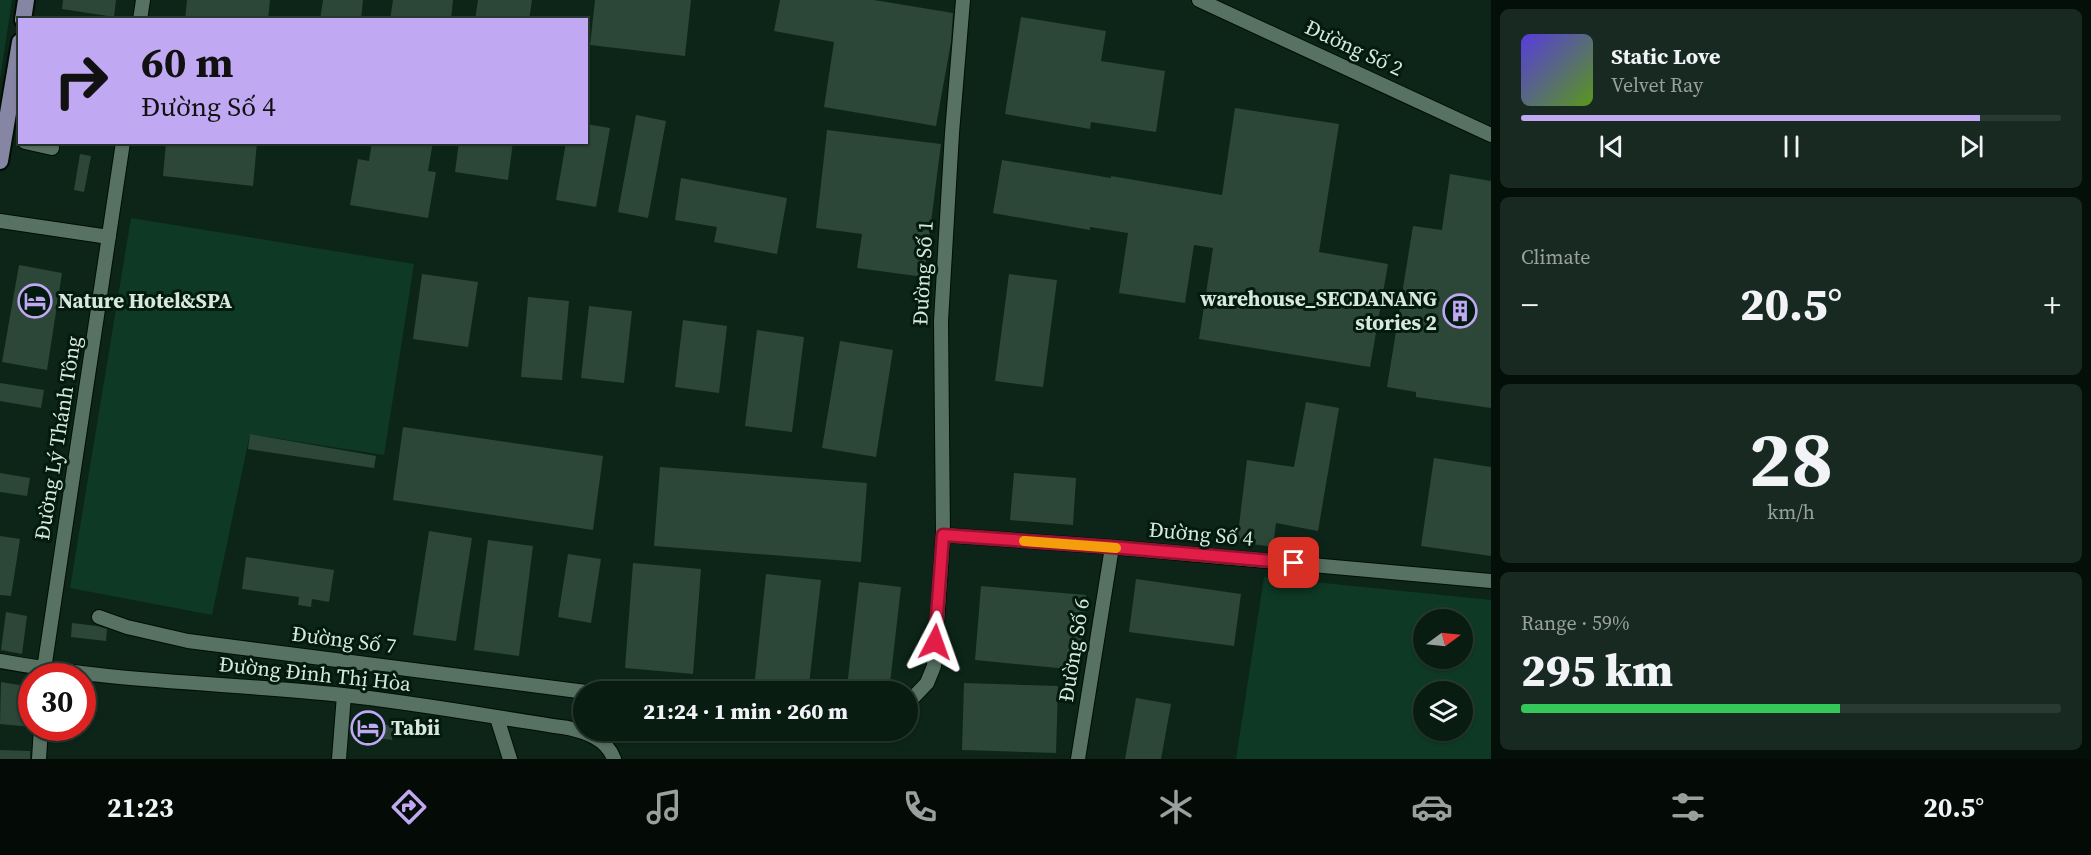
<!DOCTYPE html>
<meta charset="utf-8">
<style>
:root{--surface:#091c12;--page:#172920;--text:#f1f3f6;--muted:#99a19f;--line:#293a32;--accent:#c1a8f3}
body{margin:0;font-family:"Source Serif 4",serif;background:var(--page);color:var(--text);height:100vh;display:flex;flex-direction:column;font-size:22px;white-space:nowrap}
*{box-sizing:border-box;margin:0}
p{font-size:20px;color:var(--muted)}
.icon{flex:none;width:33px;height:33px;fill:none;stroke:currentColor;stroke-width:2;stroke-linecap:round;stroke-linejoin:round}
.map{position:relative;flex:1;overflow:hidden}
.drawer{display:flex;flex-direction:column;gap:9px;padding:9px;background:#050f0a;width:600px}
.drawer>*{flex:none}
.banner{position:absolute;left:18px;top:18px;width:570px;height:126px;border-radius:0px;box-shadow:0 2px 4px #0004,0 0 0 2px var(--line);background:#c1a8f3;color:#111;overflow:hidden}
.needle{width:39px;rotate:75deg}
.controls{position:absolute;left:1413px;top:609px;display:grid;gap:12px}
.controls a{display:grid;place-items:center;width:60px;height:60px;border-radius:50%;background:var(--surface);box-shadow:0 2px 4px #0004,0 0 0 2px var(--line);font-size:30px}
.speed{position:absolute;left:18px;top:663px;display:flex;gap:12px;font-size:30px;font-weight:700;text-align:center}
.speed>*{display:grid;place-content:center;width:78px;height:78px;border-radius:50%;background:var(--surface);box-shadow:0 2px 4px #0004,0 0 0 2px var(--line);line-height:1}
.speed .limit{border:9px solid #d22;background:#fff;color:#111}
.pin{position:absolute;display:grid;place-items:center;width:51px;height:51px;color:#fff;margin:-26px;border-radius:12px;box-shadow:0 3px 9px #0006}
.me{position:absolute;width:66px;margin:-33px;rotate:4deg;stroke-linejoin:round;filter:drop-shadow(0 0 4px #0008)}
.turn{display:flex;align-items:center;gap:21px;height:126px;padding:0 24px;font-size:27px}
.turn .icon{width:78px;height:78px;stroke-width:2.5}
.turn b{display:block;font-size:42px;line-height:51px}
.big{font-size:45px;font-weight:800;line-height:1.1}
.drawer .tile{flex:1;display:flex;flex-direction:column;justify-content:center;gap:9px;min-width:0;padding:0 21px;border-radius:9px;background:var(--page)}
.drawer .dial{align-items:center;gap:0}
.dial b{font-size:78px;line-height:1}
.song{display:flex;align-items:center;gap:18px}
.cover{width:72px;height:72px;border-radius:9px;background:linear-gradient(135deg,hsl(250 70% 55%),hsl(90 70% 35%))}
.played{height:6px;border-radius:3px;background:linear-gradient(90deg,var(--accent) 85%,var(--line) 85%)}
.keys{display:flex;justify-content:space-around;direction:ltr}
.heat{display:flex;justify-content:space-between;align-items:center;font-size:33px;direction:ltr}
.charge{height:9px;border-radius:4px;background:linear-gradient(90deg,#34c759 59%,var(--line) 0)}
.trip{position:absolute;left:573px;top:681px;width:345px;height:60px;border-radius:30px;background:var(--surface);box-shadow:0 2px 4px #0004,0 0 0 2px var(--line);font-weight:800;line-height:60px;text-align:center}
.tab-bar{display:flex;height:96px;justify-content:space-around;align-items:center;background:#040b07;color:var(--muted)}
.tab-bar .icon{width:42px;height:42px}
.tab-bar .current{color:var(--accent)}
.tab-bar b{font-size:27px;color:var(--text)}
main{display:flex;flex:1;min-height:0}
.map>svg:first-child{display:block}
.green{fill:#0e3925;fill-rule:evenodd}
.building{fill:#2c4637}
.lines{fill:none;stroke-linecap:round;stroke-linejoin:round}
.minor-casing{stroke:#000e04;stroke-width:16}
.major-casing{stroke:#000e04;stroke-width:20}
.minor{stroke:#577262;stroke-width:14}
.major{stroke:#8685a4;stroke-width:16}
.route-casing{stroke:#92132f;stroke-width:15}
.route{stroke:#e11d48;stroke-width:10}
.slow{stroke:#f59e0b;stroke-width:10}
.labels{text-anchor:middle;stroke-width:6;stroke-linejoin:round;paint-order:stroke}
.street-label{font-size:21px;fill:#d9e8de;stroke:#031b0f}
.poi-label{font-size:21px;font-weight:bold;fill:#d9e8de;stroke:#031b0f;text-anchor:start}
</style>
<main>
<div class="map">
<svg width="1491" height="759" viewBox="0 0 1491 759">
<rect width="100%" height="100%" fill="#0c2518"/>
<!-- green -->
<path class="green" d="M 0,0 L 12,0 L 0,79 Z
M 131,218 L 414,264 L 384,455 L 250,434 L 212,615 L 70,588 Z
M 1264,577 L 1491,600 L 1491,759 L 1236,759 ZM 1424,620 L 1462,620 L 1462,658 L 1424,658 ZM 1424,692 L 1462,692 L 1462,730 L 1424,730 Z"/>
<!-- building -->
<path class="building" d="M 63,0 L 116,0 L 114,17 L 62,9 Z
M 187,0 L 270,0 L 268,20 L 185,20 Z
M 323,0 L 363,0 L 361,20 L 320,20 Z
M 393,0 L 453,0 L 451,20 L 390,20 Z
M 478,0 L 532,0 L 529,20 L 475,20 Z
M 595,0 L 691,0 L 685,56 L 590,45 Z
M 780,0 L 874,0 L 953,13 L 951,42 L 936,126 L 824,107 L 834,42 L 774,31 Z
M 1021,17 L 1106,31 L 1101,61 L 1165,71 L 1156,132 L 1091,122 L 1090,129 L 1005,114 Z
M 1235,108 L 1339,124 L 1319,252 L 1388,264 L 1370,367 L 1199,339 L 1213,248 L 1194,245 L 1185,303 L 1119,293 L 1128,233 L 1090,227 L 1090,230 L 993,213 L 1002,160 L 1111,178 L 1111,176 L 1222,195 Z
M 636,115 L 666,121 L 648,218 L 618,212 Z
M 586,124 L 610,128 L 596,207 L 556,200 L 566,142 L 586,142 Z
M 827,130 L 941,144 L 924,277 L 857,268 L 862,234 L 816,228 Z
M 166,142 L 257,142 L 253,186 L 163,176 Z
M 372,142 L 433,142 L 428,171 L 436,172 L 428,218 L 350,205 L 358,159 L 369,161 Z
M 459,142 L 513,142 L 508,180 L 455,172 Z
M 80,154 L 91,156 L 84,192 L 74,190 Z
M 1450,174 L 1491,181 L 1491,408 L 1416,397 L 1416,392 L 1387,387 L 1413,226 L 1442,230 Z
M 681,178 L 787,198 L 777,254 L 714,242 L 717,227 L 675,220 Z
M 19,265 L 62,273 L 47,370 L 2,362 Z
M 422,274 L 478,282 L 468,347 L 413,339 Z
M 1009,274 L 1057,280 L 1043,387 L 995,381 Z
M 528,297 L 569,301 L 562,380 L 521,377 Z
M 589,306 L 632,311 L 624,383 L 581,378 Z
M 683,320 L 727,326 L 719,393 L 675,387 Z
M 757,330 L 804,337 L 792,432 L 745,426 Z
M 840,341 L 893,350 L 876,457 L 822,448 Z
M 0,383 L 44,390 L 41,408 L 0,401 Z
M 1306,402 L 1339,408 L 1318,531 L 1276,523 L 1273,547 L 1237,542 L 1247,460 L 1294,467 Z
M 403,427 L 603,456 L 593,530 L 393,500 Z
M 250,434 L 376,456 L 374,468 L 248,449 Z
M 1434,458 L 1491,467 L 1491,556 L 1421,546 Z
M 660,467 L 867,483 L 861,562 L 654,546 Z
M 0,473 L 30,478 L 27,496 L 0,492 Z
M 1014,473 L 1076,478 L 1073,525 L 1010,520 Z
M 429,531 L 472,538 L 456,641 L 413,635 Z
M 0,536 L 20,539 L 11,596 L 0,595 Z
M 488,540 L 533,546 L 519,656 L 474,650 Z
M 568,554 L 601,559 L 591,623 L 558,617 Z
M 246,557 L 334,570 L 329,602 L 312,599 L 311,607 L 298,605 L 299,597 L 242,589 Z
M 633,563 L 701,569 L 693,674 L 625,668 Z
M 766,574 L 821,580 L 809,685 L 755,679 Z
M 1136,579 L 1241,594 L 1234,646 L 1129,632 Z
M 859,582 L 901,587 L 889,692 L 847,687 Z
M 981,586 L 1086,595 L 1079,670 L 975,660 Z
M 6,612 L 27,616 L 22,654 L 1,650 Z
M 72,623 L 97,626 L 107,629 L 106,641 L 71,637 Z
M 1,682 L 32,687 L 32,727 L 0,724 Z
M 964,683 L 1058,686 L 1056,753 L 962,750 Z
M 1136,698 L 1171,704 L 1161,759 L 1125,759 Z
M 357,721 L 394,726 L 392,740 L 355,735 Z
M 0,750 L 30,751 L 30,759 L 0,759 Z"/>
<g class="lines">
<!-- minor casing -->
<g class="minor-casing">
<path id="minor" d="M 1199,0 L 1491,135
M 140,20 L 143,0
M 25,142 L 52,148
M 0,221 L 109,237
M 943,535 L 1112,547 L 1491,581
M 99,617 L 127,627 L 188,641 L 586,692
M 0,661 C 113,682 229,683 343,695 C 418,703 493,717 568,728 C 586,732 607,739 614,759
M 43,676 L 123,142
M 908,703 L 927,683 L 934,666 L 943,535 L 941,321 L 952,133 L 963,0
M 497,718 L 510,759
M 39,759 L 41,728
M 339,759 L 344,695
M 1078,759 L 1112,547"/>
</g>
<!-- major casing -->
<g class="major-casing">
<path id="major" d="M 23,20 L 26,0
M 0,161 L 20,42"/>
</g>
<!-- minor -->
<use href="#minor" class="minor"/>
<!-- major -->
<use href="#major" class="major"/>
</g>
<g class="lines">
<!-- route casing -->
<g class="route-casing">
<path id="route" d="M 935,642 L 943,535 L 1112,547 L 1294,563"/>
</g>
<!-- route -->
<use href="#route" class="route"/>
<!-- slow -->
<path class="slow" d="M 1024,541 L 1116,548"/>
</g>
<!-- icons -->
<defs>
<g id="hotel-ring" transform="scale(1.725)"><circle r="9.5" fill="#031b0f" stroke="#c1a8f3" stroke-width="1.5"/><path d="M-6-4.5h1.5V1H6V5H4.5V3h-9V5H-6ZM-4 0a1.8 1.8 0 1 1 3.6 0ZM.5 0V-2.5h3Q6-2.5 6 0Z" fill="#c1a8f3"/></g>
<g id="building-ring" transform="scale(1.725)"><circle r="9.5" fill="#031b0f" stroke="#c1a8f3" stroke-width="1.5"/><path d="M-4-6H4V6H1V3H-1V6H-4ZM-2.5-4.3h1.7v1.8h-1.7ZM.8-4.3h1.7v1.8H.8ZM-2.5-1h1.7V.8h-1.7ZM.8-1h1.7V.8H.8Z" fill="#c1a8f3"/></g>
</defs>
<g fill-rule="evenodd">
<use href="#hotel-ring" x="35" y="301"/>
<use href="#building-ring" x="1460" y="311"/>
<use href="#hotel-ring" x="368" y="728"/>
</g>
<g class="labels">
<!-- street labels -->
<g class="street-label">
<text transform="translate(1354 48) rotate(25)" y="7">Đường Số 2</text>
<text transform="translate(923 273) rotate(-87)" y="7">Đường Số 1</text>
<text transform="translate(58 438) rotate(-81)" y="7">Đường Lý Thánh Tông</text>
<text transform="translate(1201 534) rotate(5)" y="7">Đường Số 4</text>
<text transform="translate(344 640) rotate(7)" y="7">Đường Số 7</text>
<text transform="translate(1074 650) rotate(-81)" y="7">Đường Số 6</text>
<text transform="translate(315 674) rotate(6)" y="7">Đường Đinh Thị Hòa</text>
</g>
<!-- poi labels -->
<g class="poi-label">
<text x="1437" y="306" text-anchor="end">warehouse_SECDANANG<tspan x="1437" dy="24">stories 2</tspan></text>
<text x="58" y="308">Nature Hotel&amp;SPA</text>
<text x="391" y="735">Tabii</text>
</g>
</g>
</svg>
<div class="controls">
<a><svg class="needle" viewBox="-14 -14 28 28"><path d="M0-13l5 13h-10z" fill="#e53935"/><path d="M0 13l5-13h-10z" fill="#99a19f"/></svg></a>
<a><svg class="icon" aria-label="layers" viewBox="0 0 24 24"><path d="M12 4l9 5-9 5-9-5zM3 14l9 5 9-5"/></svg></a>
</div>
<div class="speed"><div class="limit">30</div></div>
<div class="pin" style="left:1294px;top:563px;background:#d93025"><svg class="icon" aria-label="arrive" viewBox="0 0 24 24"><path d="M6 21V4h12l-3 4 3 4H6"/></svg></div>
<svg class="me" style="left:935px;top:642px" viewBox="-20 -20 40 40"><path d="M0-17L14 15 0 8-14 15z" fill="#e11d48" stroke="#fff" stroke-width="4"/></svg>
<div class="trip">21:24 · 1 min · 260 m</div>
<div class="banner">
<div class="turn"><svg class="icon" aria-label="right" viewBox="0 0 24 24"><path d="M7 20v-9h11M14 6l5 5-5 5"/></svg><div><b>60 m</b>Đường Số 4</div></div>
</div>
</div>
<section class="drawer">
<div class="tile">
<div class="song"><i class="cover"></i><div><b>Static Love</b><p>Velvet Ray</p></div></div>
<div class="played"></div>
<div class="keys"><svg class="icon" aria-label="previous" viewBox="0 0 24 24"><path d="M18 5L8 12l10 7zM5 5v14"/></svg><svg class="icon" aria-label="pause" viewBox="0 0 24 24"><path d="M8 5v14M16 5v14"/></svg><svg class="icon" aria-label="next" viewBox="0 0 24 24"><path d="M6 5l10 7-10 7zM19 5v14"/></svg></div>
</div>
<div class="tile"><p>Climate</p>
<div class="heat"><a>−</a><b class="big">20.5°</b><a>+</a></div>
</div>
<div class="tile dial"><b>28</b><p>km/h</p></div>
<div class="tile"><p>Range · 59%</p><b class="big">295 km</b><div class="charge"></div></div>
</section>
</main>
<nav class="tab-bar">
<b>21:23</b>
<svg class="icon current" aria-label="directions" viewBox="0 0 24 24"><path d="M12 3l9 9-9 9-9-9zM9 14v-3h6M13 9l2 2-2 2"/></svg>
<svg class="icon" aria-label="music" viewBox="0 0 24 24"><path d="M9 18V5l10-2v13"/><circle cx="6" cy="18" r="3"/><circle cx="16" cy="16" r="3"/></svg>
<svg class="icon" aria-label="phone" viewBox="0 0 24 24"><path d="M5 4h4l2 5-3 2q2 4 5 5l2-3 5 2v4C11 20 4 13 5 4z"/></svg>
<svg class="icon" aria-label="climate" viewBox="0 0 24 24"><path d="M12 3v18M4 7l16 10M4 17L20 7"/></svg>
<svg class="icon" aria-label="car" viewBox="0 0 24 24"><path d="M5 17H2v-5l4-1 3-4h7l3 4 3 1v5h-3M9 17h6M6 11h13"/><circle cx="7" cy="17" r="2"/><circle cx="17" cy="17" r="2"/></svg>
<svg class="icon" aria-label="filters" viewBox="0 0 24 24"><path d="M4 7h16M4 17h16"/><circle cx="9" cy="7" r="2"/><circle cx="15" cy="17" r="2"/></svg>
<b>20.5°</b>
</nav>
